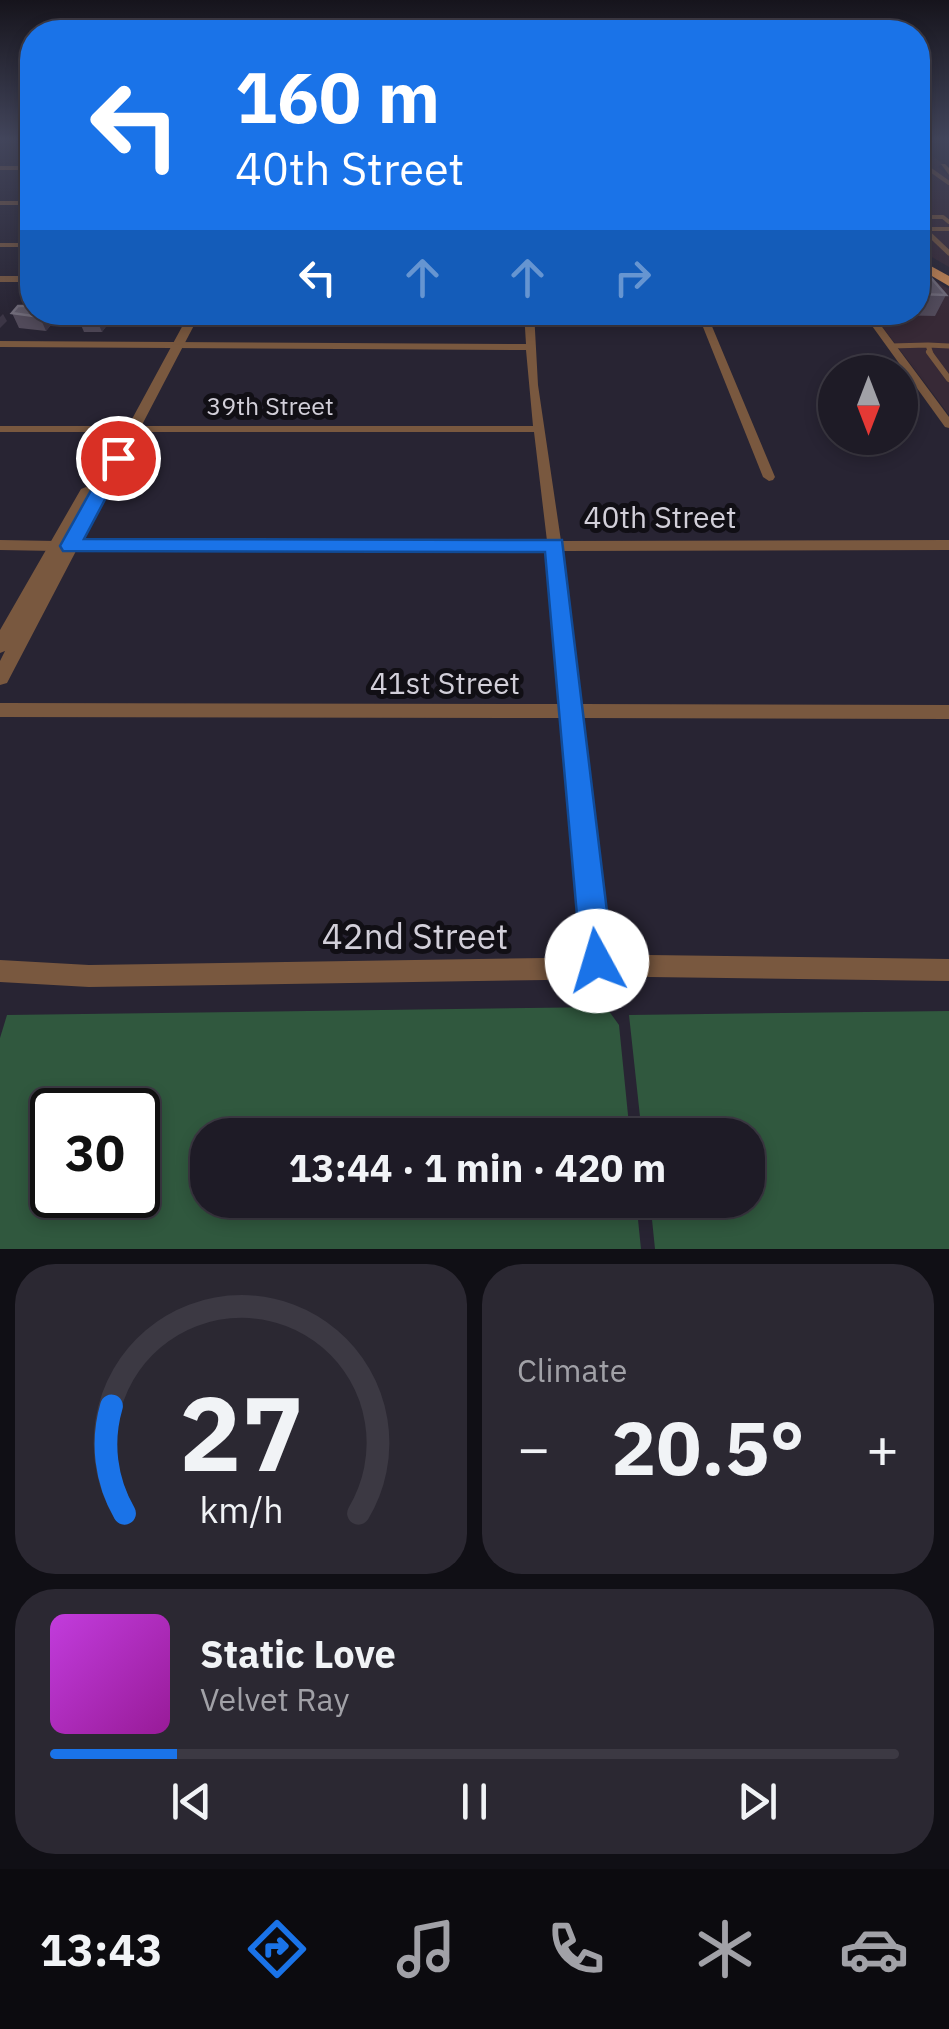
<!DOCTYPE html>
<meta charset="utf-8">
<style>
:root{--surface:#1e1b26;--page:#2b2832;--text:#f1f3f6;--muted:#a1a1a7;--line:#3c3943;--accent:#1a73e8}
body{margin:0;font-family:"IBM Plex Sans",sans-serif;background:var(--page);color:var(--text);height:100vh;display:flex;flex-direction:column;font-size:38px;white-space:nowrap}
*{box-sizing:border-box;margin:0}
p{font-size:32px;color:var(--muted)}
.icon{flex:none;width:55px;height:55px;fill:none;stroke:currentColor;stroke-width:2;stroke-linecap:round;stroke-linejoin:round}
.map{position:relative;height:1249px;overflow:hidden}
.drawer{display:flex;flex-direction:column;gap:15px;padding:15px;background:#100f15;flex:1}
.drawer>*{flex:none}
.hud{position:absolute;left:20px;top:20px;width:910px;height:305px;border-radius:40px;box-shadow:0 5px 15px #0003,0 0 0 2px var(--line);background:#1a73e8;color:#fff;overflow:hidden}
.needle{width:65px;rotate:180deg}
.fabs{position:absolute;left:818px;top:355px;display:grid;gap:20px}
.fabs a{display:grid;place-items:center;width:100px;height:100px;border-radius:50%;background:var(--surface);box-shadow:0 5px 15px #0003,0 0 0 2px var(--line);font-size:50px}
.speed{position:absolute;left:30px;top:1088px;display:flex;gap:20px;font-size:50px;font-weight:700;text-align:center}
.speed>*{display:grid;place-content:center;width:130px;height:130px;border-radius:50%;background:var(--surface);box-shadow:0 5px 15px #0003,0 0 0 2px var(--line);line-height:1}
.speed .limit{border:5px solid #111;border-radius:15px;background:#fff;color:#111}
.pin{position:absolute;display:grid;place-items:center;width:85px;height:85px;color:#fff;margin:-42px;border:5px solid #fff;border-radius:50%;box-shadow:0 2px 10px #0007}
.me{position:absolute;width:110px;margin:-55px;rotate:354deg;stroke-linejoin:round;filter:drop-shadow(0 0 8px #0008)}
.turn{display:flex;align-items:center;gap:35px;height:210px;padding:0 50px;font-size:45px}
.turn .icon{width:130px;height:130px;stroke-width:2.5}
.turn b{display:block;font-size:70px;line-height:85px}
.lanes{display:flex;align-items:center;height:95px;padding:0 50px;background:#0003;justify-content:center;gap:50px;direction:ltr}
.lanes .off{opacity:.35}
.big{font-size:75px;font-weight:700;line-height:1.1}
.drawer .card{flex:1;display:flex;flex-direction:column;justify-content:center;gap:15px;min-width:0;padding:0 35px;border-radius:40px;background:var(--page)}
.drawer .dial{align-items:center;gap:0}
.dial svg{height:260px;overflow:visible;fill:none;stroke:var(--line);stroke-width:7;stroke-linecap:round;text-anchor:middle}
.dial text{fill:var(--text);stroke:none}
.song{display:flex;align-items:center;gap:30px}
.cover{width:120px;height:120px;border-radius:15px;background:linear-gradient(135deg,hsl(290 70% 55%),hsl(300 70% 35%))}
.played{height:10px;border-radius:5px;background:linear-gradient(90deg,var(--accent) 15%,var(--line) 15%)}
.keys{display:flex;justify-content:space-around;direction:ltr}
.heat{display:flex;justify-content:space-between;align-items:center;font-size:55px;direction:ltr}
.drawer .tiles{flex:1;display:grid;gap:15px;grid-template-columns:1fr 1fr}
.card:last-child{grid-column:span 2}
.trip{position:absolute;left:190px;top:1118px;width:575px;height:100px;border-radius:40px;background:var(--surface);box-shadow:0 5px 15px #0003,0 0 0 2px var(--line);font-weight:700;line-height:100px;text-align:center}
.tabs{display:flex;height:160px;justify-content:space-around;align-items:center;background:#0c0b0f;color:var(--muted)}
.tabs .icon{width:70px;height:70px}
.tabs .active{color:var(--accent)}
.tabs b{font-size:45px;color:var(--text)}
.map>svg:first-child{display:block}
.commercial{fill:#372936}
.green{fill:#30583e;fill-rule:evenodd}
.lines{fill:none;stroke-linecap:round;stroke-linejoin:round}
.service-far2{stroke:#79583f;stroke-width:4}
.service-far1{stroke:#79583f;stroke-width:5}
.service{stroke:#79583f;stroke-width:6}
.minor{fill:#79583f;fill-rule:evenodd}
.tertiary{fill:#79583f;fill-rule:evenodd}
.primary{fill:#ca8751;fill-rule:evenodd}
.wall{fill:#524b5b}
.shaded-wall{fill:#3b3545}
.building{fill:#5f5968;stroke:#716c7a;stroke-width:2.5}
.route{fill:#1a73e8;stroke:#114b97;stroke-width:2.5}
.labels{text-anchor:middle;stroke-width:10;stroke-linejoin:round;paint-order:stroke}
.far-street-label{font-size:25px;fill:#d2cfd9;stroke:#110f15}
.street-label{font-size:30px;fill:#d2cfd9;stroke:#110f15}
.near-street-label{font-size:35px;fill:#d2cfd9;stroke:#110f15}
</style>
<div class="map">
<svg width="949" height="1249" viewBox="0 0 949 1249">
<rect width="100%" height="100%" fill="#282433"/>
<!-- commercial -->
<path class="commercial" d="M 918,145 L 943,164 L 938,167 L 949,176 L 949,267 L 918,249 Z
M 929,277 L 949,289 L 949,415 L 872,313 L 918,312 Z"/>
<!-- green -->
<path class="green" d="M 606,1007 L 619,1025 L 630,1135 L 208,1135 L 208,1200 L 636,1200 L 641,1249 L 0,1249 L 0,1038 L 7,1015 ZM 52,1110 L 138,1110 L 138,1195 L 52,1195 Z
M 949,1011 L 949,1249 L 655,1249 L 650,1200 L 748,1200 L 748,1135 L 642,1135 L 629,1015 Z"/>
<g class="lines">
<!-- service-far2 -->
<path class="service-far2" d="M 918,161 L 949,183
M 918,217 L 943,217 L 949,222
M 918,229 L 949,229
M 923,229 L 929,235"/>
<!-- service-far1 -->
<path class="service-far1" d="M 927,232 L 949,253
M 891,346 L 928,345
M 931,354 L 928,345 L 949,346"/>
<!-- service -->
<path class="service" d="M 929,352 L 949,379"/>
<!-- minor -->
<path class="minor" d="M 941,164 L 945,164 L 949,168 L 949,175 Z
M 0,166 L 32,166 L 32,170 L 0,170 Z
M 0,201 L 32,201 L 32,205 L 0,205 Z
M 0,243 L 32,243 L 32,247 L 0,247 Z
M 524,312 L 534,312 L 538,385 L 561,541 L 949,540 L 949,550 L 562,551 L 579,704 L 949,705 L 949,719 L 580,718 L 606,951 L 649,955 L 949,959 L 949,981 L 649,977 L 597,972 L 546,980 L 89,987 L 0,982 L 0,960 L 89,965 L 546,958 L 586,952 L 564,718 L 0,717 L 0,703 L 562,704 L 548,551 L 70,552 L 63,547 L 70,542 L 547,541 L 534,432 L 0,432 L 0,426 L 533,426 L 526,350 L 0,347 L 0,341 L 526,344 Z
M 697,312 L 706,312 L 775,477 L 773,480 L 769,481 L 763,477 Z
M 862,312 L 871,312 L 949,417 L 949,428 L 945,427 Z
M 0,540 L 56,541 L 63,546 L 56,551 L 0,550 Z"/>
<!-- tertiary -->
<path class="tertiary" d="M 0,276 L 32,276 L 32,282 L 0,282 Z
M 190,312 L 201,312 L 7,683 L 0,685 L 0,661 L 5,651 L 0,653 L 0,630 L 81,489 L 86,487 L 93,491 Z"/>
<!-- primary -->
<path class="primary" d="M 918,259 L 949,276 L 949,286 L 918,268 Z"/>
</g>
<!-- wall -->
<path class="wall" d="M 918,271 L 946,295 L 935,316 L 890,315 L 888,312 L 918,312 Z
M 18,306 L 55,320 L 46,331 L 19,328 L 12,313 Z
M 82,312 L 110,321 L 102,332 L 84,332 L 78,318 Z"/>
<!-- shaded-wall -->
<path class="shaded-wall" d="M 43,312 L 51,312 L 55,320 L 46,331 L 40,317 Z
M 100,312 L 107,312 L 110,321 L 102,332 L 96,318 Z
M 3,314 L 7,321 L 0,328 L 0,317 Z"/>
<!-- building -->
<path class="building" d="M 918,271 L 925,271 L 946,295 L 918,294 Z
M 18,306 L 32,306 L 32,312 L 43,312 L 40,317 L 12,313 Z
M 82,312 L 100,312 L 96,318 L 78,318 Z"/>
<!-- sky -->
<linearGradient id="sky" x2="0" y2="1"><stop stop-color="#16141c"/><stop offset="0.44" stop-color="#42455b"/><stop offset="1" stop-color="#42455b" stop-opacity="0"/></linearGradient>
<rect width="949" height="315" fill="url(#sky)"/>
<!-- route -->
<path class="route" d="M 118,452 L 127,458 L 84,539 L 562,540 L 613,961 L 608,973 L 597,977 L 585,973 L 581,961 L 545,552 L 63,551 L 60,546 L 109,458 Z"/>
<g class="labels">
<!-- far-street labels -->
<g class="far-street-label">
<text x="270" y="415">39th Street</text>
</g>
<!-- street labels -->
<g class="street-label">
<text x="660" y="528">40th Street</text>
<text x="445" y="694">41st Street</text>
</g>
<!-- near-street labels -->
<g class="near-street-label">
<text x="415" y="949">42nd Street</text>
</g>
</g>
</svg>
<div class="fabs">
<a><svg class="needle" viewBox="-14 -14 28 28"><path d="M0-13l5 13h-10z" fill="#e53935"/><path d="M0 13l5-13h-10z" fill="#a1a1a7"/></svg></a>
</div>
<div class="speed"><div class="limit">30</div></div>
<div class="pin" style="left:118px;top:458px;background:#d93025"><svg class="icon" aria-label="arrive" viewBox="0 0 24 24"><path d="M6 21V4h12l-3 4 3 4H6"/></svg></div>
<svg class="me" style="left:597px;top:961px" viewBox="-20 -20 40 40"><circle r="19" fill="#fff"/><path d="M0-13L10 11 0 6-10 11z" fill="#1a73e8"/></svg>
<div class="trip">13:44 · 1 min · 420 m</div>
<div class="hud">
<div class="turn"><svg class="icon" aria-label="left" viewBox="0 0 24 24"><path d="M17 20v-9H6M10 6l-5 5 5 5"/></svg><div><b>160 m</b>40th Street</div></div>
<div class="lanes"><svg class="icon" aria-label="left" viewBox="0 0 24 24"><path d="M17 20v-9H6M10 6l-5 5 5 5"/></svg><svg class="icon off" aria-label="ahead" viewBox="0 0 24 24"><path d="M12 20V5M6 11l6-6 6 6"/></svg><svg class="icon off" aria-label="ahead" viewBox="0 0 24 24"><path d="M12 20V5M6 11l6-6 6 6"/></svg><svg class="icon off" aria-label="right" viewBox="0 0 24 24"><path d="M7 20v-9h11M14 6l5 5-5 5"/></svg></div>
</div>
</div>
<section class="drawer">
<div class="tiles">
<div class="card dial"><svg viewBox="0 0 100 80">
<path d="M14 69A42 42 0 1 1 86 69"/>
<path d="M14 69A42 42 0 0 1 10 36" stroke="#1a73e8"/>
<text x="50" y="56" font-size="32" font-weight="700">27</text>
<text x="50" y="72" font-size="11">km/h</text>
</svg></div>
<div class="card"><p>Climate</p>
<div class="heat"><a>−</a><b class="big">20.5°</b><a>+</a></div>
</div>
<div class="card">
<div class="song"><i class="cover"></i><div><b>Static Love</b><p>Velvet Ray</p></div></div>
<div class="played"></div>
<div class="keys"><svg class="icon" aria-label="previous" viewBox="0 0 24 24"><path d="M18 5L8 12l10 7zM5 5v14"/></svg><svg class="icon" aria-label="pause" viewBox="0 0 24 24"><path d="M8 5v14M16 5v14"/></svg><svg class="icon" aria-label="next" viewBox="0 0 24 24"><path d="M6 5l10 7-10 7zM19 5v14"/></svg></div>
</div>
</div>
</section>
<nav class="tabs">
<b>13:43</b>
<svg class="icon active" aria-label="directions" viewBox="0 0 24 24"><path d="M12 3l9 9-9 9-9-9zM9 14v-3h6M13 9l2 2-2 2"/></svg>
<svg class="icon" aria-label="music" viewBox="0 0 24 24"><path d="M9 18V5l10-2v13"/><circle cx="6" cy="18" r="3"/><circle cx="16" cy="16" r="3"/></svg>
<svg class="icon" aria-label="phone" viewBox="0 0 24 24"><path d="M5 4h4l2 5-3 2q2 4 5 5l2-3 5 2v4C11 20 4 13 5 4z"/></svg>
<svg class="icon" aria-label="climate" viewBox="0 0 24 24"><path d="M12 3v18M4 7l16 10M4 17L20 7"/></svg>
<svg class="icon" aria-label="car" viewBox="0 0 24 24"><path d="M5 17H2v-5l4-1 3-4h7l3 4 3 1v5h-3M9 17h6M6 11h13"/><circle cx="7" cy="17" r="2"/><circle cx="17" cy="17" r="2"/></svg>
</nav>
